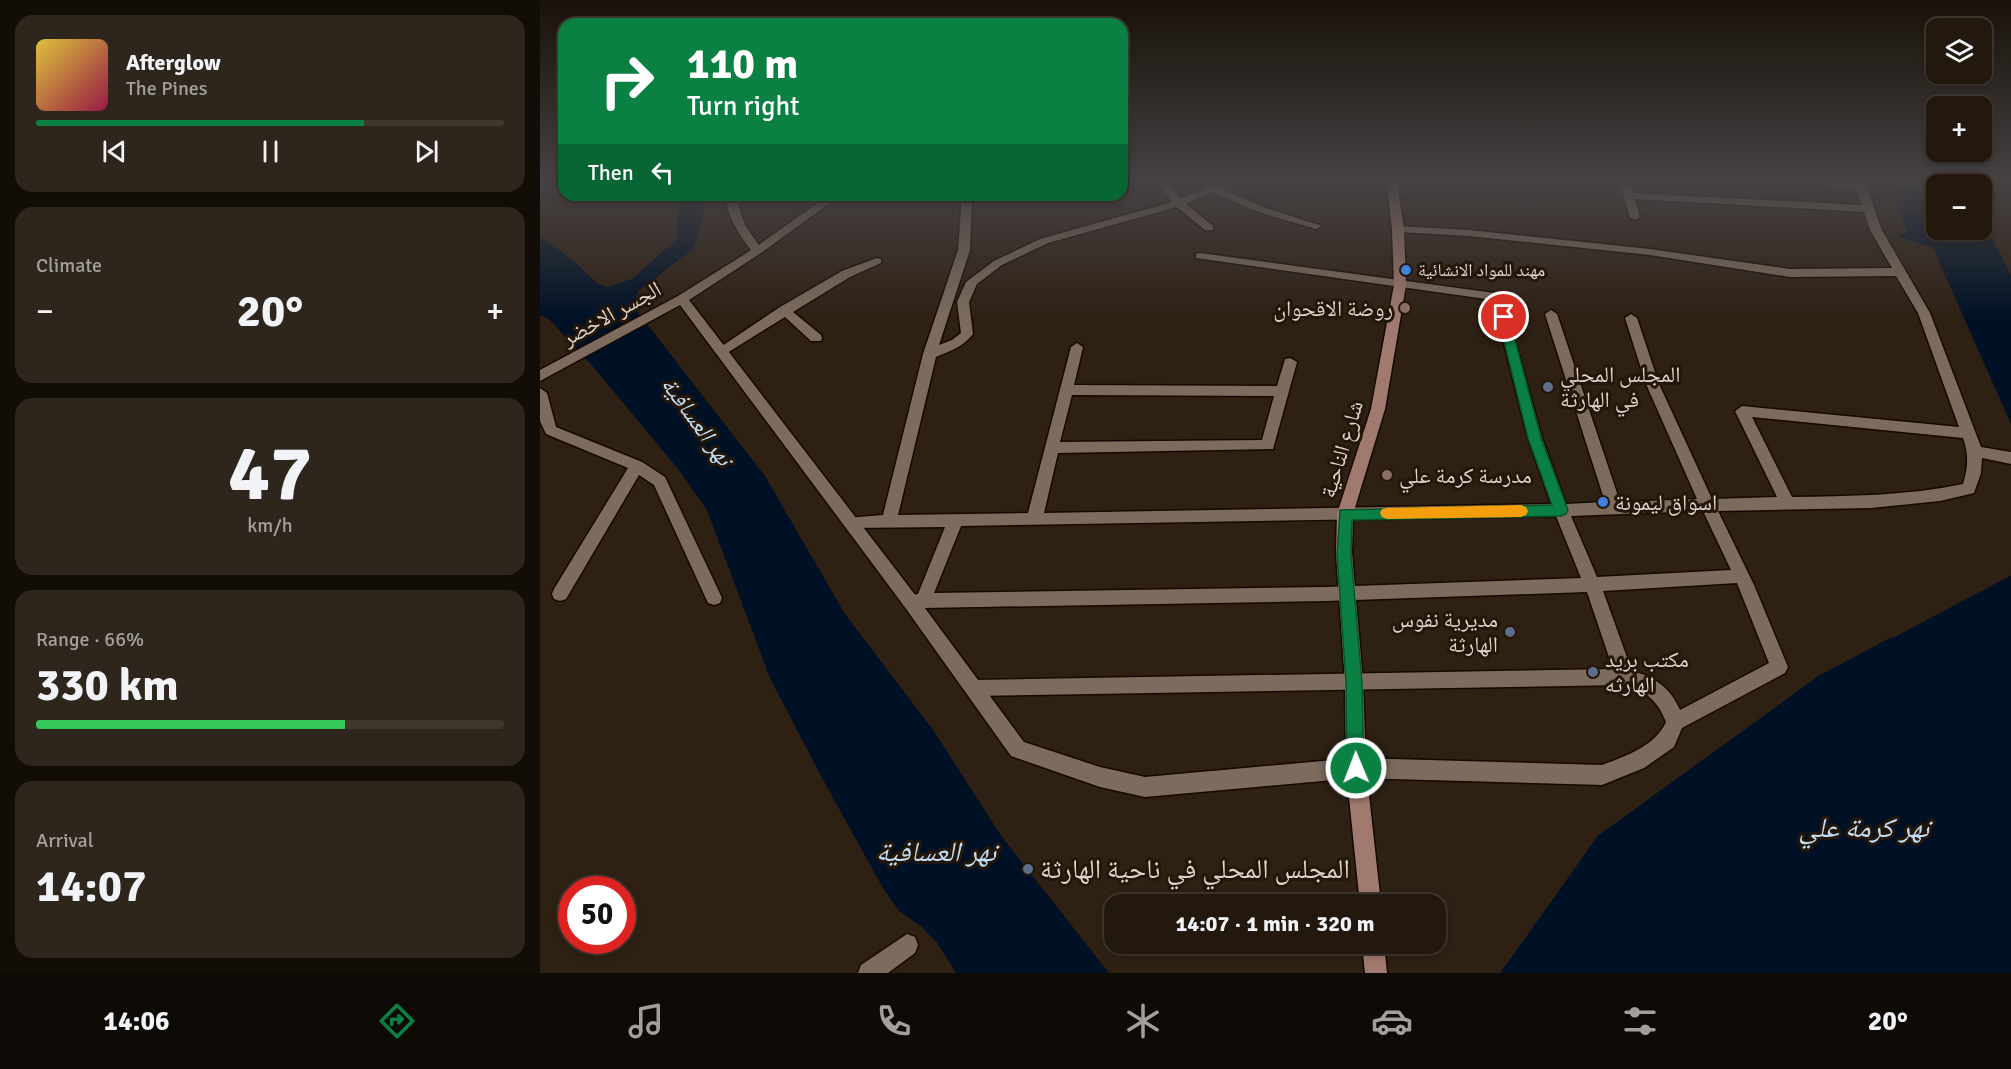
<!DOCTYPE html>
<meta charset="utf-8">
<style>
:root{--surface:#22180e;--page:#2e251c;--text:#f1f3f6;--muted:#a2a09e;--line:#3f372e;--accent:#0b8043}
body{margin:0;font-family:Signika,"Noto Naskh Arabic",sans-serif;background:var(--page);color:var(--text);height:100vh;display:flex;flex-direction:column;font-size:22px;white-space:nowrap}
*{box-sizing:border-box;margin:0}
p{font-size:20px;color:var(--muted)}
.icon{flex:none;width:33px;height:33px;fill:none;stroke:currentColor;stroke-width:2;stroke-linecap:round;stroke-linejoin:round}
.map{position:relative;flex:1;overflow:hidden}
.side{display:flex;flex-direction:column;gap:15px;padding:15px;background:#130d08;width:540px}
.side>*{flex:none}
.top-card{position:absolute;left:18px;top:18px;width:570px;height:183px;border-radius:18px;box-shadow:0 3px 9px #0003,0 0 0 2px var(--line);background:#0b8043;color:#fff;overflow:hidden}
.tools{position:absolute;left:1386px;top:18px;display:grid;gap:12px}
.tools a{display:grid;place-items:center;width:66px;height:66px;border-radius:12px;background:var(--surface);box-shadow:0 3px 9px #0003,0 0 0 2px var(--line);font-size:30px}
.speed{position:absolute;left:18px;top:876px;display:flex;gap:12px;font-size:30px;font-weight:700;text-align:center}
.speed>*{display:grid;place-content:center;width:78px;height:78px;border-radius:50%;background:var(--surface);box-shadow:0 3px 9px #0003,0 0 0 2px var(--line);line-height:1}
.speed .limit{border:9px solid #d22;background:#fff;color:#111}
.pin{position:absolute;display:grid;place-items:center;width:51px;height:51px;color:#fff;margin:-26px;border:3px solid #fff;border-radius:50%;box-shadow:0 2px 6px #0007}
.me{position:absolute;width:66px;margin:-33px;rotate:359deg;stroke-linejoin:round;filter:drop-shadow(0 0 4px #0008)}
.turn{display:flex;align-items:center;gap:21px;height:126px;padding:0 30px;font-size:27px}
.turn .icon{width:78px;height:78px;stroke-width:2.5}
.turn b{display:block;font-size:42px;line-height:51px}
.then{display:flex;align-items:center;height:57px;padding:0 30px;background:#0003;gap:12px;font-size:22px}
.big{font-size:45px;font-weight:800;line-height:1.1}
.side .card{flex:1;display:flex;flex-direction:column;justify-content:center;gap:9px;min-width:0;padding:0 21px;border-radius:18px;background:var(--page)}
.side .dial{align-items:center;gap:0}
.dial b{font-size:78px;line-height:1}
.song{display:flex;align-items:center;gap:18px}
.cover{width:72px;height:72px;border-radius:9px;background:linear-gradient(135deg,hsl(50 70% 55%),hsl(340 70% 35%))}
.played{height:6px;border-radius:3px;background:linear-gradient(90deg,var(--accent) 70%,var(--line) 70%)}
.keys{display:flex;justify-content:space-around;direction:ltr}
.heat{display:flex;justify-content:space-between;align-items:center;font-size:33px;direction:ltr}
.charge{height:9px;border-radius:4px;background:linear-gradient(90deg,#34c759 66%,var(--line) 0)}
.trip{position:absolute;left:564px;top:894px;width:342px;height:60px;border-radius:18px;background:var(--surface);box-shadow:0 3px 9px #0003,0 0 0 2px var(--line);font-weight:800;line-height:60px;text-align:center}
.dock{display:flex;height:96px;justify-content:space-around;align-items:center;background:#0e0a06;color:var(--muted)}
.dock .icon{width:42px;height:42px}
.dock .selected{color:var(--accent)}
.dock b{font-size:27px;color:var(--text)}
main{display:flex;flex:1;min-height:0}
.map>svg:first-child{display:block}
.water{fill:#001125}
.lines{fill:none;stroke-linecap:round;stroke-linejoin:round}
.stream-far1{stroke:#001125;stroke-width:4.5}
.stream{stroke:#001125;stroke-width:6}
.minor-casing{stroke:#150901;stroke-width:3}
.tertiary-casing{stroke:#150901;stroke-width:3}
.secondary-casing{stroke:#150901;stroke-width:3}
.minor{fill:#7d6c5d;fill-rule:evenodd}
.tertiary{fill:#7d6c5d;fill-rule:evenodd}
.secondary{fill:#a17a6f;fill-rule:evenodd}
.route{fill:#0b8043;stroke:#07532c;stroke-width:1.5}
.slow{fill:#f59e0b}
.shop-dot{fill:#3f7fe0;stroke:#24170a;stroke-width:2}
.education-dot{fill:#8d6e63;stroke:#24170a;stroke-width:2}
.service-dot{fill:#5c6f8a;stroke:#24170a;stroke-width:2}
.labels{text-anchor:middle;stroke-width:6;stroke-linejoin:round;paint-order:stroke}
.far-poi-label{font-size:18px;fill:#ded5cc;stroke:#24170a;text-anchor:start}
.poi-label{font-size:22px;fill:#ded5cc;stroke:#24170a;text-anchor:start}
.street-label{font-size:22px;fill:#ded5cc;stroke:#24170a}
.water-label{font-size:24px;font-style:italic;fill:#c0dcf6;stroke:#24170a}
.near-poi-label{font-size:27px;fill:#ded5cc;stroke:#24170a;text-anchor:start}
.near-water-label{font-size:28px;font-style:italic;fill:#c0dcf6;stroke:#24170a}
</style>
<main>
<section class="side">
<div class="card">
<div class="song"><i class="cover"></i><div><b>Afterglow</b><p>The Pines</p></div></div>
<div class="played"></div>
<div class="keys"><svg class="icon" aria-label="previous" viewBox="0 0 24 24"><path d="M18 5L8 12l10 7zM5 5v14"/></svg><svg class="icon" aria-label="pause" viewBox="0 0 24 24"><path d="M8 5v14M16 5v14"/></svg><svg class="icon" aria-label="next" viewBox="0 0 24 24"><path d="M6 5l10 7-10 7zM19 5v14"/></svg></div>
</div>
<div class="card"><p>Climate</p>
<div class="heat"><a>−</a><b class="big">20°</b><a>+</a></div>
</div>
<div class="card dial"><b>47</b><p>km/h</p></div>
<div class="card"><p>Range · 66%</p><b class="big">330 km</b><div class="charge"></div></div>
<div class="card"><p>Arrival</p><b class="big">14:07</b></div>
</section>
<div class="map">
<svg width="1471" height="973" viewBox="0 0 1471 973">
<rect width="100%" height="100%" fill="#2e2013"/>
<!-- water -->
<path class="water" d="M 1359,183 L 1422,183 L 1396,184 L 1396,230 L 1442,230 L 1442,219 L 1471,275 L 1471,424 L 1393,248 L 1357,236 L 1367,232 L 1352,190 L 1361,189 Z
M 141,195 L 169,195 L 154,248 L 99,291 L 93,306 L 225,476 L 305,614 L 393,730 L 462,837 L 569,973 L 416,973 L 398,944 L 382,927 L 359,911 L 343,888 L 281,776 L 230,678 L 167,510 L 138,469 L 50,363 L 10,320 L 0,315 L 0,236 L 35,262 L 58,284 L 68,287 L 92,279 L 137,239 L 138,203 Z
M 1471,578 L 1471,973 L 964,973 L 1060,838 L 1281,678 Z"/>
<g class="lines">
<!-- stream-far1 -->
<path class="stream-far1" d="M 1350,642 L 1471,578"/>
<!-- stream -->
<path class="stream" d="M 964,973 L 1060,838 L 1281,678 L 1353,640"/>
<!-- minor casing -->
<g class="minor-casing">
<path id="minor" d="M 618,183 L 628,183 L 641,198 L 664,188 L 665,185 L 689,183 L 681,188 L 723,207 L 782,226 L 776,229 L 715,211 L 672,192 L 646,204 L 673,226 L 673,230 L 665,230 L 637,207 L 508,243 L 462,265 L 437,284 L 429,302 L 433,334 C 423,347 410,351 396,357 L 358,515 L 488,513 L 531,347 L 537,343 L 543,347 L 534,385 L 737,386 L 745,359 L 750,358 L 757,362 L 733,449 L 518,453 L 504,513 L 1011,504 L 988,438 L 953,300 L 656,258 L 656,254 L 660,253 L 962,294 L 1002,438 L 1026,504 L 1065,502 L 1005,314 L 1011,310 L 1017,314 L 1080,502 L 1157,499 L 1106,384 L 1085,318 L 1091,314 L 1097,318 L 1119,384 L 1172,499 L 1237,497 L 1195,411 L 1202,406 L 1419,427 L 1378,313 L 1356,276 L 1250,277 L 1110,255 L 929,236 L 858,232 L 852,229 L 858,226 L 929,230 L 1110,249 L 1250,269 L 1352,268 L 1330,230 L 1324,212 L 1095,199 L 1100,217 L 1095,220 L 1090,217 L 1079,183 L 1089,183 L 1093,193 L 1322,205 L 1316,188 L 1285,186 L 1280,183 L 1325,183 L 1342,230 L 1390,313 L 1441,447 L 1471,452 L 1471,464 L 1442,458 L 1441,473 L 1434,493 L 1400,501 L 1331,508 L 1178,511 L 1214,585 L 1248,667 L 1245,673 L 1142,728 L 1134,747 L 1104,768 L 1062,785 L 816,778 L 809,775 L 806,768 L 809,761 L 816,758 L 1062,765 C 1086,756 1115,746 1126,722 C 1118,701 1106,691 1085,685 L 433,696 L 427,694 L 424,688 L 427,682 L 433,680 L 1073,669 L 1047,592 L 786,601 L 383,608 L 364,606 L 362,601 L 364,596 L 378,594 L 405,527 L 311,528 L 306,526 L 303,522 L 306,518 L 343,515 L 383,354 L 418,250 L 422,195 L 432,195 L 430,250 L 399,345 L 412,340 L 421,333 L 417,302 L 426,282 L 454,261 L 500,239 L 632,202 ZM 532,395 L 734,396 L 722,440 L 520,442 ZM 1212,417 L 1423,438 C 1429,454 1428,468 1423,484 C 1366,496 1309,496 1252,497 ZM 1163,511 L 1191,570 L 1057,577 L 1031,516 ZM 1016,516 L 1041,578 L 786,587 L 394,593 L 421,526 ZM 1197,583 L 1229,663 L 1140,710 C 1130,687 1115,677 1092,671 L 1063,591 Z
M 185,195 L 195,195 L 205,225 L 223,251 L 221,253 L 213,253 C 199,235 188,218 185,195 Z
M 337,258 L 341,259 L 341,263 L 310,277 L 253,312 L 281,335 L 282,338 L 281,341 L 271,341 L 245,317 L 187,353 L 177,353 L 176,350 L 240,307 L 302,271 Z
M 0,388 L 7,393 L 16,427 L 102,462 L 125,477 L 182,598 L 180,603 L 174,605 L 168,603 L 114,485 L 99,475 L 26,599 L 20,601 L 14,599 L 12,594 L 14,589 L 88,468 L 6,434 L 0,421 Z
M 367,934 L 375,937 L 378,945 L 375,953 L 348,973 L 318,973 L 321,965 Z"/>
</g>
<!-- tertiary casing -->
<g class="tertiary-casing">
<path id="tertiary" d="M 289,195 L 301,195 L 221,253 L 149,300 L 376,596 L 484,742 L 560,767 L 605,777 L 816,758 L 823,761 L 826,768 L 823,775 L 816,778 L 605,797 L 560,787 L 471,756 L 364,606 L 140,305 L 0,381 L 0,370 L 138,296 L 213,249 Z"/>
</g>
<!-- secondary casing -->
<g class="secondary-casing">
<path id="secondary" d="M 847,183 L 857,183 L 864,229 L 866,285 L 845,409 L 813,514 L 812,553 L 823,682 L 826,768 L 841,904 L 820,904 L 806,768 L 805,682 L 796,553 L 797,514 L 831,409 L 854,285 L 852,229 Z
M 822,944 L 844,944 L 847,973 L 825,973 Z"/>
</g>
<!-- minor -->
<use href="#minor" class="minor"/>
<!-- tertiary -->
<use href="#tertiary" class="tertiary"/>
<!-- secondary -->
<use href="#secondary" class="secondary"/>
</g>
<!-- sky -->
<linearGradient id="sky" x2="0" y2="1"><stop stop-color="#19120a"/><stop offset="0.57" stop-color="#464244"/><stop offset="1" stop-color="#464244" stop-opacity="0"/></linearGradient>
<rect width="1471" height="319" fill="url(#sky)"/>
<!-- route -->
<path class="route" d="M 964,314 L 969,317 L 1001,438 L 1028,510 L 1026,514 L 1021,516 L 812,520 L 811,554 L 822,682 L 824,768 L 822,775 L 816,777 L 809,775 L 807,768 L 806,682 L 797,554 L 800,510 L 1012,505 L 988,438 L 958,317 Z"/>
<!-- slow -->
<path class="slow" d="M 981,505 L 986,507 L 988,511 L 986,515 L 981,517 L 847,519 L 842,517 L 840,513 L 842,509 L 847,508 Z"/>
<!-- markers -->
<g class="shop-dot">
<circle cx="866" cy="270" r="6"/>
<circle cx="1063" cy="502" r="6"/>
</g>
<g class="education-dot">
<circle cx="865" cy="308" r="6"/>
<circle cx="847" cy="475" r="6"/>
</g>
<g class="service-dot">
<circle cx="1008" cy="387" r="6"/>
<circle cx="970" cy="632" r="6"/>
<circle cx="1053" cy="672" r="6"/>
<circle cx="488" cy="869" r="6"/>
</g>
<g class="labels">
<!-- far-poi labels -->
<g class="far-poi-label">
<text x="878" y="276">مهند للمواد الانشائية</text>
</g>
<!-- poi labels -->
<g class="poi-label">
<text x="853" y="316" text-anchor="end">روضة الاقحوان</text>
<text x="1020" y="382">المجلس المحلي<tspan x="1020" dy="25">في الهارثة</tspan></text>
<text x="859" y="483">مدرسة كرمة علي</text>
<text x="1075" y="510">اسواق ليمونة</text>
<text x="958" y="627" text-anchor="end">مديرية نفوس<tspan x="958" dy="25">الهارثة</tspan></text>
<text x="1065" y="667">مكتب بريد<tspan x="1065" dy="25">الهارثه</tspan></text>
</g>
<!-- street labels -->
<g class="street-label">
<text transform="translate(71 313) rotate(-29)" y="8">الجسر الاخضر</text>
<text transform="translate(801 449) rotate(-73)" y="8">شارع الناحية</text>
</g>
<!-- water labels -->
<g class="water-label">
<text transform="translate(157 421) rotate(54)" y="8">نهر العسافية</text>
</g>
<!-- near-poi labels -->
<g class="near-poi-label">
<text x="500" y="878">المجلس المحلي في ناحية الهارثة</text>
</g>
<!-- near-water labels -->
<g class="near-water-label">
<text x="1324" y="837">نهر كرمة علي</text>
<text x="396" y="861">نهر العسافية</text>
</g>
</g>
</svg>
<div class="tools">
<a><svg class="icon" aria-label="layers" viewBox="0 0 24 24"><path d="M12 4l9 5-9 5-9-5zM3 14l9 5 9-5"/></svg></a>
<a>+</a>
<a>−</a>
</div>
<div class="speed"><div class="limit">50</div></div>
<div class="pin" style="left:964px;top:317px;background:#d93025"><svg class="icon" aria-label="arrive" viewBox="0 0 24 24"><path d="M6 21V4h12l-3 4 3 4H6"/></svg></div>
<svg class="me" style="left:816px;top:768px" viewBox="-20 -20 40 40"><circle r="17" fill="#0b8043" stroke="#fff" stroke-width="3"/><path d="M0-11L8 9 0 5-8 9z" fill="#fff"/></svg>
<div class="trip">14:07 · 1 min · 320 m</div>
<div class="top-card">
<div class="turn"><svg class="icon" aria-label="right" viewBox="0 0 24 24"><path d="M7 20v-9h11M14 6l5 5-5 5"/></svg><div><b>110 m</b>Turn right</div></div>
<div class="then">Then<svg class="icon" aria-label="left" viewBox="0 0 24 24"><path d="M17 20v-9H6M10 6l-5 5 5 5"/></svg></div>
</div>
</div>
</main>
<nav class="dock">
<b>14:06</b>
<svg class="icon selected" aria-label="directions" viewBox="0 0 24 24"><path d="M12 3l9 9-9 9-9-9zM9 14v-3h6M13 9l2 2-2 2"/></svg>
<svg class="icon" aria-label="music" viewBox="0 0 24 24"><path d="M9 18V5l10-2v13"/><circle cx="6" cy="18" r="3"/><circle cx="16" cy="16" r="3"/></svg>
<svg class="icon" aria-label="phone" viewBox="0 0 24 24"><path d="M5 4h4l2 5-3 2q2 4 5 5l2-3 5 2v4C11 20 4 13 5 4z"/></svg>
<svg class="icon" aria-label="climate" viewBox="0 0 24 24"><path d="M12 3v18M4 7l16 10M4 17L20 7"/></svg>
<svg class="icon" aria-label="car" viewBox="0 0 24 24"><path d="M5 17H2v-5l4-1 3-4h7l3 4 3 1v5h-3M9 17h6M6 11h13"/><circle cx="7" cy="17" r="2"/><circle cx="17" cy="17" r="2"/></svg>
<svg class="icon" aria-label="filters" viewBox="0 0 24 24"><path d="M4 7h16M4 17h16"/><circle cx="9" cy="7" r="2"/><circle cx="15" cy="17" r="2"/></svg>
<b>20°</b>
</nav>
